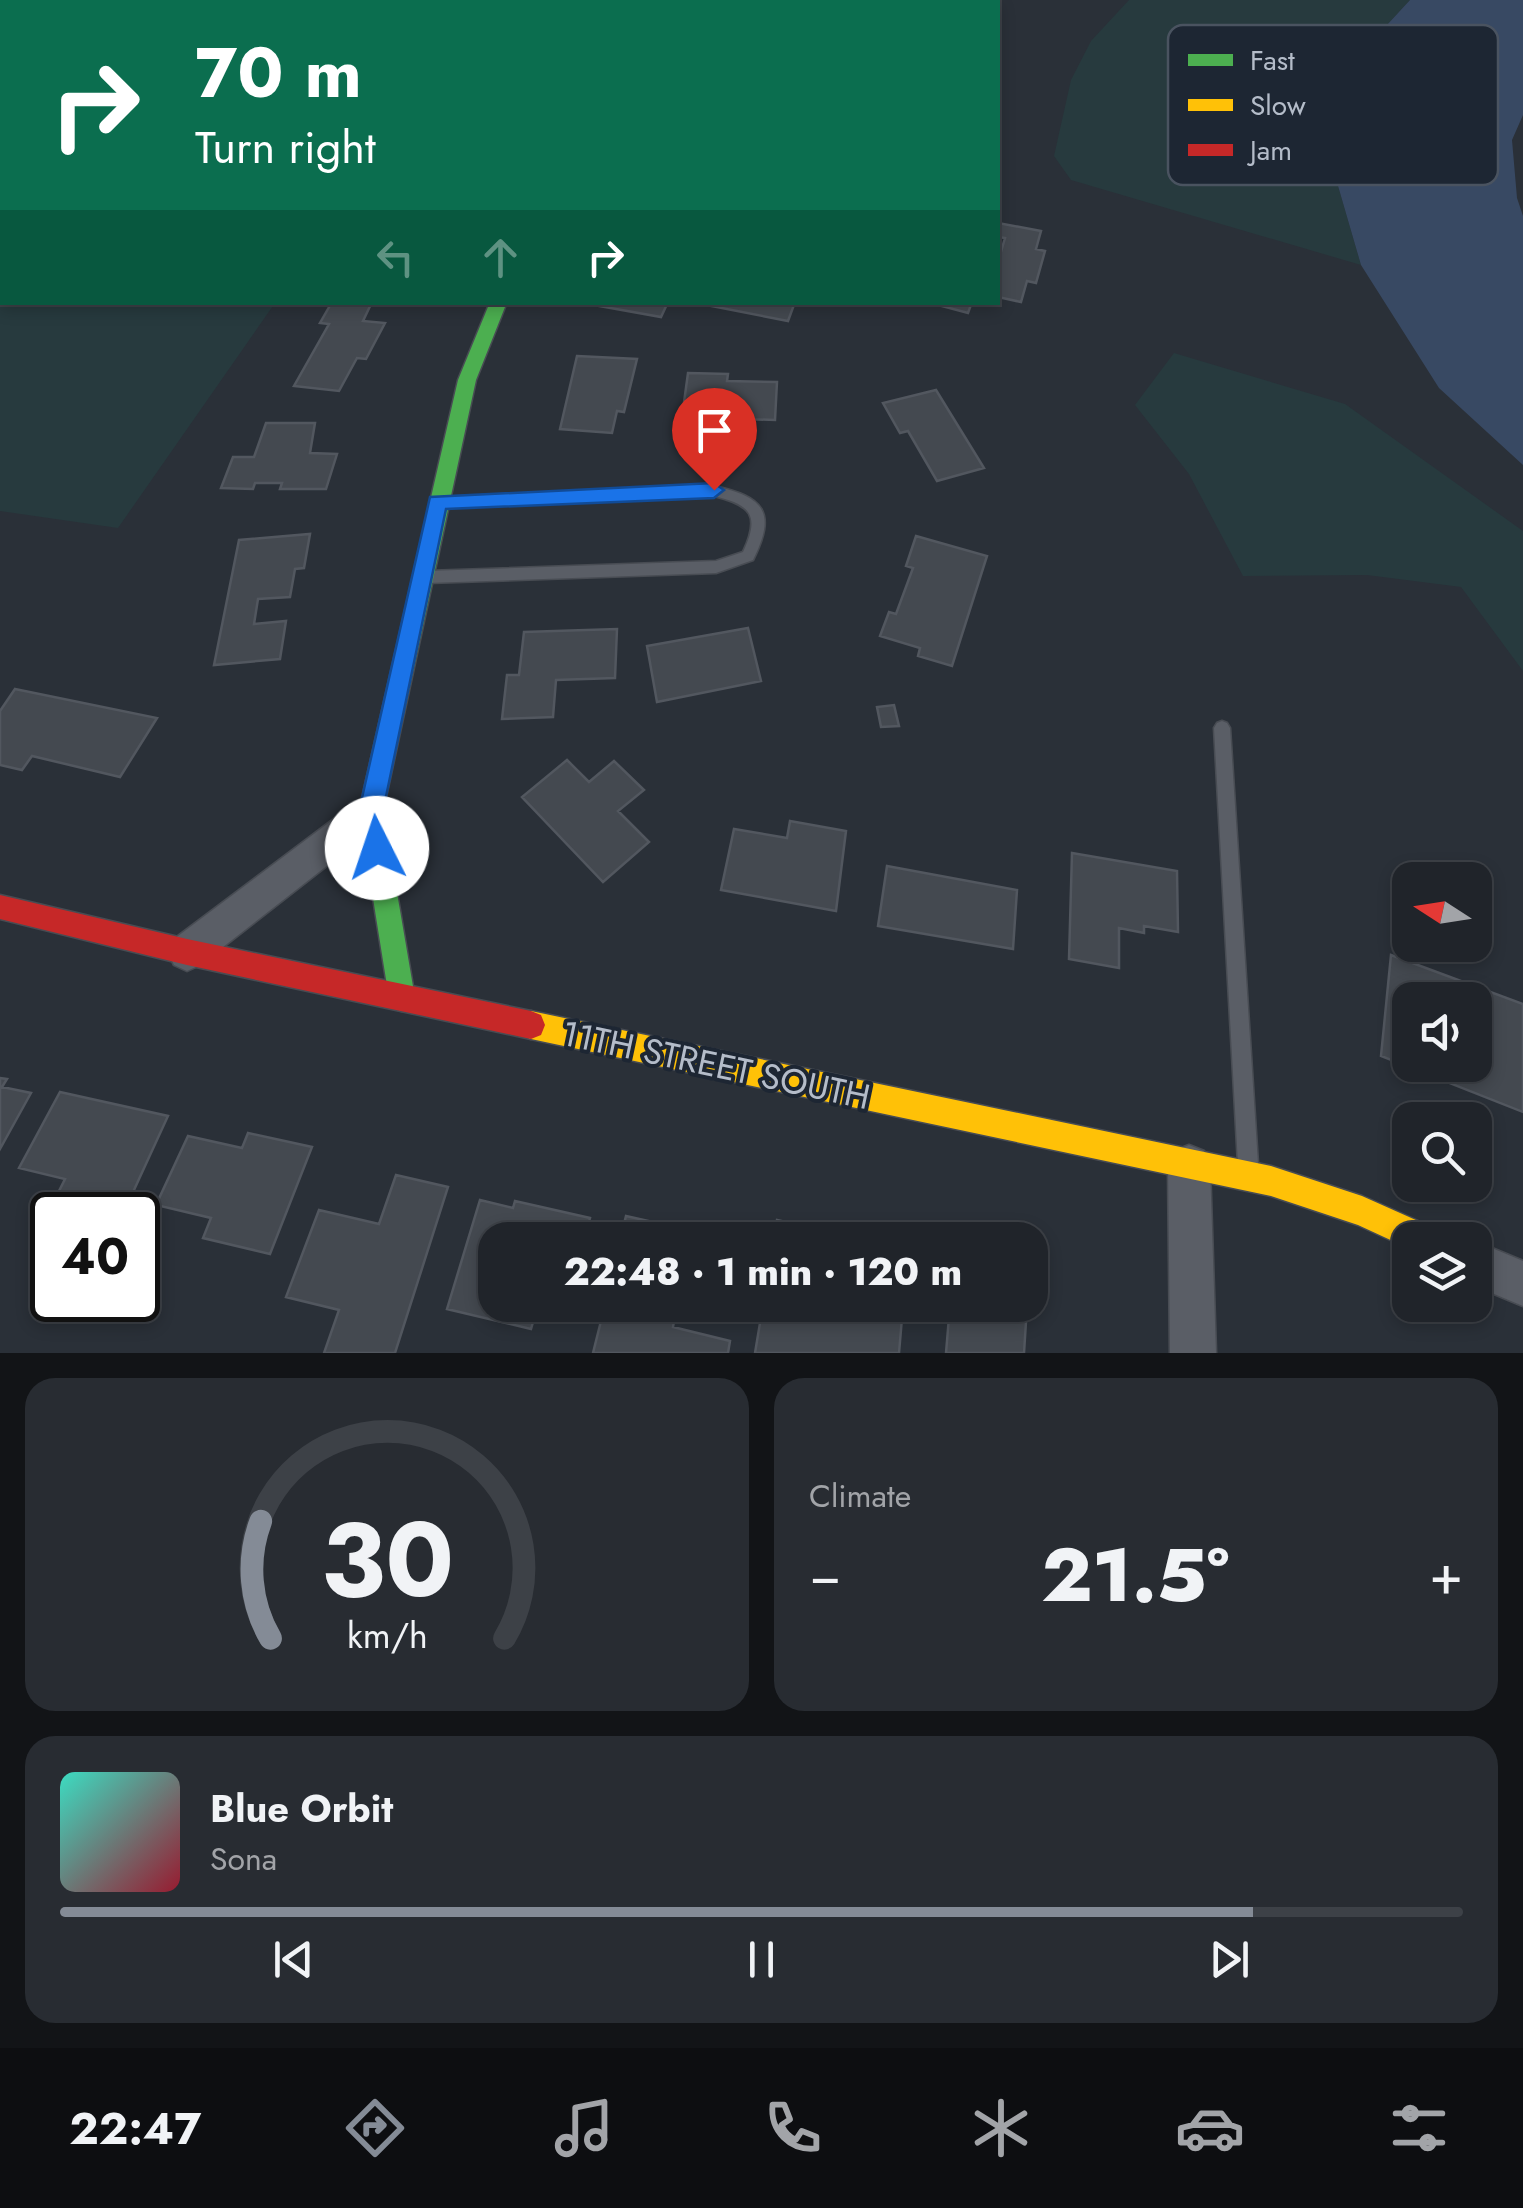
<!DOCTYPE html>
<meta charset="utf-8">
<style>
:root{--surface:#20242a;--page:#282c32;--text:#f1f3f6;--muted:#a2a4a8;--line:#3d4147;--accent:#848b96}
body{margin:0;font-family:Jost,sans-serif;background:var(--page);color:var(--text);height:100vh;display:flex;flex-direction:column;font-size:38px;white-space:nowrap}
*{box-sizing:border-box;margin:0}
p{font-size:32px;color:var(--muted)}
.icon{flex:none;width:55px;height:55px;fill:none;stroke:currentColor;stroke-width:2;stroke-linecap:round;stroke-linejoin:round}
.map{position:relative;height:1353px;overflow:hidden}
.drawer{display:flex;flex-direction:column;gap:25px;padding:25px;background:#121417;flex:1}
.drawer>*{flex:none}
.guide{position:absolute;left:0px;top:0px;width:1000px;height:305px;box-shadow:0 5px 15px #0003,0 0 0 2px var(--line);background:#0b6e4f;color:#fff;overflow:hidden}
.needle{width:65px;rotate:282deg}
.fabs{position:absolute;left:1392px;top:862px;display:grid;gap:20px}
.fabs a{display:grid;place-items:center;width:100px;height:100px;border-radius:20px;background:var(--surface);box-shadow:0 5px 15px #0003,0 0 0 2px var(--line);font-size:50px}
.speed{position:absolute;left:30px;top:1192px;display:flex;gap:20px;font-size:50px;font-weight:700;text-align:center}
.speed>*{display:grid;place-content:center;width:130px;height:130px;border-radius:50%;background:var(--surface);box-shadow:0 5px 15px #0003,0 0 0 2px var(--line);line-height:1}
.speed .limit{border:5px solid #111;border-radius:15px;background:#fff;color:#111}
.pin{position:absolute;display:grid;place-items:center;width:85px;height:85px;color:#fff;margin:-102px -42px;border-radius:50% 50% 50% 0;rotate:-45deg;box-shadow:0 0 10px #0007}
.pin .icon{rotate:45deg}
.me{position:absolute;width:110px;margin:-55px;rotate:356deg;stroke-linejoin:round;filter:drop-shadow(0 0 8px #0008)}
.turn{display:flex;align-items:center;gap:35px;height:210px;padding:0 30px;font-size:45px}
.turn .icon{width:130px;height:130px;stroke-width:2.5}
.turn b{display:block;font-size:70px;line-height:85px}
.lanes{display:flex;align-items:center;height:95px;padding:0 30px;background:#0003;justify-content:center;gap:50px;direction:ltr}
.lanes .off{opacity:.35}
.big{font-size:75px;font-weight:800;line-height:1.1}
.drawer .widget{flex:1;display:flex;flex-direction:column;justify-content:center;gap:15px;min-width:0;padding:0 35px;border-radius:30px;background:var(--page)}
.drawer .dial{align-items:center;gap:0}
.dial svg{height:260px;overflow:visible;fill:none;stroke:var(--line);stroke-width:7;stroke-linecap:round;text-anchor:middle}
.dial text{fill:var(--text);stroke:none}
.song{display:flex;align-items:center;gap:30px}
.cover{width:120px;height:120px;border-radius:15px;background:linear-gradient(135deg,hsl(170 70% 55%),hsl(350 70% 35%))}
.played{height:10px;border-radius:5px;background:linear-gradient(90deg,var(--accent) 85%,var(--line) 85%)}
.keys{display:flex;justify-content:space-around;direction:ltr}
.heat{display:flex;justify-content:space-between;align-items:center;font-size:55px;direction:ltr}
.drawer .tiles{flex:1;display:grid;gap:25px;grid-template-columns:1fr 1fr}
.widget:last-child{grid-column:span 2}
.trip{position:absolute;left:478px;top:1222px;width:570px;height:100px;border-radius:30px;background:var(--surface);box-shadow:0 5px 15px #0003,0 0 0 2px var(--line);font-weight:800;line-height:100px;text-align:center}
.dock{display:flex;height:160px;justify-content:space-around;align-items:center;background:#0d0e11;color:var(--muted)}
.dock .icon{width:70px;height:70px}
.dock .active{color:var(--accent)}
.dock b{font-size:45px;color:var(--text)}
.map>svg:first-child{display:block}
.green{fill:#273a3e}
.water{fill:#384963}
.building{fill:#444950;stroke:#52575f;stroke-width:2.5;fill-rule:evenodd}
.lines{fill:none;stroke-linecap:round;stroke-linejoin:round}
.lane-casing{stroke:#484c53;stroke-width:3}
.street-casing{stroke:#484c53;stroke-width:3}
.fast-casing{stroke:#484c53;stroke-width:3}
.slow-casing{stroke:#484c53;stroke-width:3}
.jam-casing{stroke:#484c53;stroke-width:3}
.lane{fill:#5a5e66;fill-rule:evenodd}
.street{fill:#5a5e66;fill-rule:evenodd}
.fast{fill:#4caf50;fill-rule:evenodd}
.slow{fill:#ffc107;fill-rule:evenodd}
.jam{fill:#c62828;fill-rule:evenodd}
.route{fill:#1a73e8;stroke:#114b97;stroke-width:2.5}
.labels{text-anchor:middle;stroke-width:8;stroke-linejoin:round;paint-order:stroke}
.near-street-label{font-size:35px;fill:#b4bcc9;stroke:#1d2633}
.key{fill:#1d2633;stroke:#4a5360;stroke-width:2.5}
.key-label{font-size:28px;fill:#b4bcc9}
</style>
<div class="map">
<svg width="1523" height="1353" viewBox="0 0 1523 1353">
<rect width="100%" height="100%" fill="#2a3038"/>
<!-- green -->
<path class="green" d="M 0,0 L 535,0 L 2,2 L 2,302 L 275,303 L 118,528 L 0,511 Z
M 1129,0 L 1410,0 L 1363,51 L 1334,172 L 1361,265 L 1071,180 L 1054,156 L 1071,80 L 1091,41 Z
M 1174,353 L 1345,404 L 1523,531 L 1523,671 L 1461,587 L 1367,575 L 1243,576 L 1189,474 L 1135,405 Z"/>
<!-- water -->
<path class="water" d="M 1410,0 L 1523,0 L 1523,115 L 1512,140 L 1517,198 L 1523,216 L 1523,465 L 1439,388 L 1361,265 L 1334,172 L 1331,100 L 1363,51 Z"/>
<!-- building -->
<path class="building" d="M 998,223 L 1041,231 L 1036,249 L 1045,251 L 1036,283 L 1027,281 L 1021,302 L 998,297 L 998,262 L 1005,238 L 998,237 Z
M 332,302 L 372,302 L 363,321 L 385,323 L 366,359 L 357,358 L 339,391 L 294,386 L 329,324 L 320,323 Z
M 577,302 L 668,302 L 661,317 Z
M 691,302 L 795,302 L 788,321 Z
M 927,302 L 972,302 L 968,313 Z
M 577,356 L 637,359 L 624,412 L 617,411 L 612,433 L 560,429 Z
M 688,373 L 728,374 L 727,381 L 777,382 L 775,420 L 682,417 Z
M 936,390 L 984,468 L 937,481 L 908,431 L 900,433 L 883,403 Z
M 266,423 L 315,423 L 310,453 L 337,454 L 326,489 L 280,489 L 282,483 L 255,483 L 253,489 L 221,488 L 233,457 L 254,457 Z
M 310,534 L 304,568 L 295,569 L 290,597 L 258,599 L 254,624 L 286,621 L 280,659 L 214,665 L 239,540 Z
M 916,536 L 987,556 L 952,666 L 918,656 L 920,648 L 880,636 L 889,612 L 896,614 L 913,568 L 906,566 Z
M 748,628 L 761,681 L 657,702 L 647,646 Z
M 617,629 L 615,678 L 556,680 L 553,717 L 502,719 L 507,675 L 519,675 L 524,632 Z
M 15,689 L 157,718 L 120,777 L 32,756 L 22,770 L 0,765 L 0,711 Z
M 894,705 L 899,726 L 881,727 L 877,707 Z
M 567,760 L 589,782 L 614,761 L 644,790 L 618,811 L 649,842 L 603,882 L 522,797 Z
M 790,821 L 846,831 L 836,911 L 721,890 L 734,829 L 787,838 Z
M 1072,853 L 1177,871 L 1178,932 L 1144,926 L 1144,933 L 1119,928 L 1119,968 L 1069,959 Z
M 887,866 L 1017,890 L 1013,949 L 878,926 Z
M 1391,955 L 1523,1004 L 1523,1112 L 1381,1056 ZM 1410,1000 L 1475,1000 L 1475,1065 L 1410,1065 Z
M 0,1078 L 7,1079 L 2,1087 L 31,1093 L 0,1149 Z
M 60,1092 L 168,1116 L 128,1203 L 91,1195 L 81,1215 L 52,1215 L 52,1239 L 37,1235 L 65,1179 L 19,1168 Z
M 248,1133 L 312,1147 L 270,1254 L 203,1238 L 211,1218 L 156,1205 L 188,1136 L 242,1148 Z
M 396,1175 L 448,1187 L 395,1353 L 324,1353 L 339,1310 L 286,1297 L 319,1210 L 379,1224 Z
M 480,1200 L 513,1208 L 515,1201 L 590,1218 L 584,1240 L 495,1240 L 495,1305 L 538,1305 L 531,1329 L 447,1309 Z
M 626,1216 L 693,1231 L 691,1240 L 620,1240 Z
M 777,1220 L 844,1235 L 843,1240 L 774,1240 Z
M 605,1305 L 677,1305 L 673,1327 L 730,1341 L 728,1353 L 593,1353 Z
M 763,1305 L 846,1305 L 902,1318 L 899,1353 L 755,1353 Z
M 950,1305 L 1027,1306 L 1024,1353 L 946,1353 Z"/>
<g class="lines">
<!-- lane casing -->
<g class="lane-casing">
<path id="lane" d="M 798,0 L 814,0 L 815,2 L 801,2 Z
M 896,0 L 910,0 L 911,2 L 899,2 Z
M 714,486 C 764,497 777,512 753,560 L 716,573 L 427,583 L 420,577 L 427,571 L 716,561 L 743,552 C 760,516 752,505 714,496 L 440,507 L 433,502 L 440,497 Z
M 1222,721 L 1227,723 L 1230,728 L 1258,1164 L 1255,1171 L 1248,1174 L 1241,1171 L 1238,1164 L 1214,728 L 1217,723 Z"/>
</g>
<!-- street casing -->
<g class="street-casing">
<path id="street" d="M 371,795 L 383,800 L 389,811 L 383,822 L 200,965 L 187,971 L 174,965 L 168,952 L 174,939 L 359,800 Z
M 1189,1145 L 1204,1151 L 1210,1166 L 1216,1353 L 1170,1353 L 1168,1166 L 1174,1151 Z
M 1475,1241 L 1523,1261 L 1523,1306 L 1475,1286 Z"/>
</g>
<!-- fast casing -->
<g class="fast-casing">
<path id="fast" d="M 490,302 L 507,302 L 476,380 L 383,811 L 415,998 L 412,1008 L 402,1011 L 392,1008 L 389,998 L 359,811 L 458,380 Z"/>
</g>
<!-- slow casing -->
<g class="slow-casing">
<path id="slow" d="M 531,1011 L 1271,1166 L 1362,1196 L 1436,1229 L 1440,1240 L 1410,1240 L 1410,1249 L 1358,1225 L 1271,1196 L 531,1039 L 521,1035 L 517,1025 L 521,1015 Z"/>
</g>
<!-- jam casing -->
<g class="jam-casing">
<path id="jam" d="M 0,895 L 187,939 L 531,1011 L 541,1015 L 545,1025 L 541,1035 L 531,1039 L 187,965 L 0,919 Z"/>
</g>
<!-- lane -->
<use href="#lane" class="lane"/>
<!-- street -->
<use href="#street" class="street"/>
<!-- fast -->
<use href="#fast" class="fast"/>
<!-- slow -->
<use href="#slow" class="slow"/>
<!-- jam -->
<use href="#jam" class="jam"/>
</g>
<!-- route -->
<path class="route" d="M 714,483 L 724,490 L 714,498 L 446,509 L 383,811 L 390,848 L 386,857 L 377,860 L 368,857 L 359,811 L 430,497 Z"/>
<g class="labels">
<!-- near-street labels -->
<g class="near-street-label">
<text transform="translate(716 1065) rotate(12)" y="12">11TH STREET SOUTH</text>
</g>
</g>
<!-- legend -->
<rect x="1168" y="25" width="330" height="160" rx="15" class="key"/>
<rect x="1188" y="54" width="45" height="12" fill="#4caf50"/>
<rect x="1188" y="99" width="45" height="12" fill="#ffc107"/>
<rect x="1188" y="144" width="45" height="12" fill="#c62828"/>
<g class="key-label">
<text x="1250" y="70">Fast</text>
<text x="1250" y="115">Slow</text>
<text x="1250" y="160">Jam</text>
</g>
</svg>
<div class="fabs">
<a><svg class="needle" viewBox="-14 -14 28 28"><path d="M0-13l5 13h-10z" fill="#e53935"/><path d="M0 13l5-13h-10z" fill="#a2a4a8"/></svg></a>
<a><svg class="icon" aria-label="sound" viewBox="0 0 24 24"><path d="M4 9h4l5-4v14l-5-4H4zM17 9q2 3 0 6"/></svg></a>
<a><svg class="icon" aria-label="search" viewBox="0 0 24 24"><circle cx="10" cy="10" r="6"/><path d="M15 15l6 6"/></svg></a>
<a><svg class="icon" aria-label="layers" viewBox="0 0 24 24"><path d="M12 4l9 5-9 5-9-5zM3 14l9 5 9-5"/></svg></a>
</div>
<div class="speed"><div class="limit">40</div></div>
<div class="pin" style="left:714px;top:490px;background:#d93025"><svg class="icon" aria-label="arrive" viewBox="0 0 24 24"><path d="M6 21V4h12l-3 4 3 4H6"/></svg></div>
<svg class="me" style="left:377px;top:848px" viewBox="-20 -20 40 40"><circle r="19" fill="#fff"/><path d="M0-13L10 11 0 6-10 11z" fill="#1a73e8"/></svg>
<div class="trip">22:48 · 1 min · 120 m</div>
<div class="guide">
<div class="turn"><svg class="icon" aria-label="right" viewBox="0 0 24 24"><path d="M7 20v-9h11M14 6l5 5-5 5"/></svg><div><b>70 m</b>Turn right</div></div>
<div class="lanes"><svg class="icon off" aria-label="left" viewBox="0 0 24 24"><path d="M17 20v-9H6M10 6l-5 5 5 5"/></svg><svg class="icon off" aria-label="ahead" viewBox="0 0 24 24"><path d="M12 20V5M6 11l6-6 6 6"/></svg><svg class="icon" aria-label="right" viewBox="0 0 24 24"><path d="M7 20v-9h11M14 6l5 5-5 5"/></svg></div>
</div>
</div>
<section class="drawer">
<div class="tiles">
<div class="widget dial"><svg viewBox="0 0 100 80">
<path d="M14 69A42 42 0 1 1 86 69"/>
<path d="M14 69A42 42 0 0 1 11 33" stroke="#848b96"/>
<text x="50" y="56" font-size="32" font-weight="700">30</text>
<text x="50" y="72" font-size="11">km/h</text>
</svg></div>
<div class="widget"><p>Climate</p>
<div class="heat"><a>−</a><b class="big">21.5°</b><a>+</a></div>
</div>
<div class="widget">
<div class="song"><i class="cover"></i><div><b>Blue Orbit</b><p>Sona</p></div></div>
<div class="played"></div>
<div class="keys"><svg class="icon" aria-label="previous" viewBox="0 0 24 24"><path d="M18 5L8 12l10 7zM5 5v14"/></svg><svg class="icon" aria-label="pause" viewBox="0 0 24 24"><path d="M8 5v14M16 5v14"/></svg><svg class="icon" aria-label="next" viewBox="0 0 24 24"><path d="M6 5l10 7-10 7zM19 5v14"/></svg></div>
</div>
</div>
</section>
<nav class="dock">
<b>22:47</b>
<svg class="icon active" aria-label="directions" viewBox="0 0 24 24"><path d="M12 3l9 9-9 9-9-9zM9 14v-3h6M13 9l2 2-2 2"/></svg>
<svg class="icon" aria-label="music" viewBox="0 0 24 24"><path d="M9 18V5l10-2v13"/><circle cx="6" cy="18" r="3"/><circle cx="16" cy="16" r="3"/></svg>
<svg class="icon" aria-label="phone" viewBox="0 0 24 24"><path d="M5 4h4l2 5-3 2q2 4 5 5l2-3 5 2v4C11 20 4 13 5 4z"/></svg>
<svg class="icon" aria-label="climate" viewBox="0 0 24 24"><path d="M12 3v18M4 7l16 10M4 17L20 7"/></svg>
<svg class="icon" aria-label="car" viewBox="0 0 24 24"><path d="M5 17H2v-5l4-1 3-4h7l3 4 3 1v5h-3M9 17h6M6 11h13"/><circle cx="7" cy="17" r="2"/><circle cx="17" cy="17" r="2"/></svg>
<svg class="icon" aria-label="filters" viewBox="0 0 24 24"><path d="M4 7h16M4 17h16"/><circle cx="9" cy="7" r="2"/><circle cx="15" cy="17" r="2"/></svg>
</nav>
